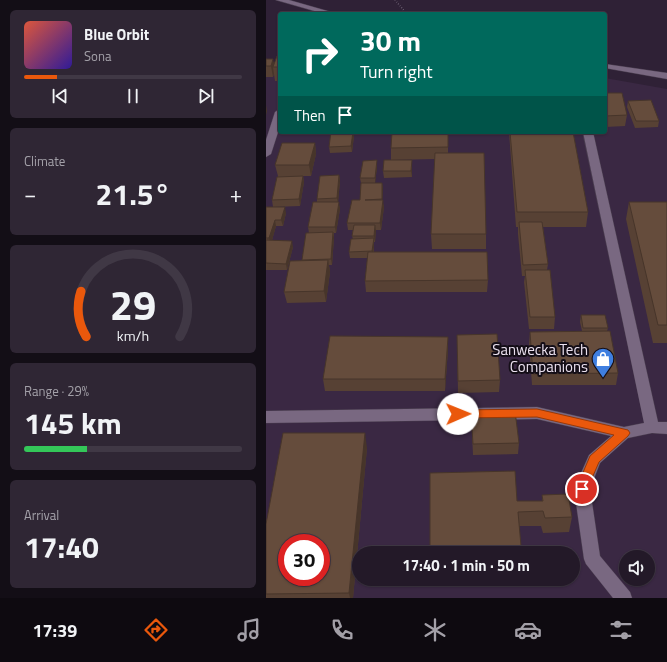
<!DOCTYPE html>
<meta charset="utf-8">
<style>
:root{--surface:#231928;--page:#2f2634;--text:#f1f3f6;--muted:#a3a0a8;--line:#403845;--accent:#ea580c}
body{margin:0;font-family:"Titillium Web",sans-serif;background:var(--page);color:var(--text);height:100vh;display:flex;flex-direction:column;font-size:15px;white-space:nowrap}
*{box-sizing:border-box;margin:0}
p{font-size:13px;color:var(--muted)}
.icon{flex:none;width:22px;height:22px;fill:none;stroke:currentColor;stroke-width:2;stroke-linecap:round;stroke-linejoin:round}
.map{position:relative;flex:1;overflow:hidden}
.drawer{display:flex;flex-direction:column;gap:10px;padding:10px;background:#130e16;width:266px}
.drawer>*{flex:none}
.guide{position:absolute;left:12px;top:12px;width:329px;height:122px;border-radius:4px;box-shadow:0 1px 3px #0004,0 0 0 1px var(--line);background:#00695c;color:#fff;overflow:hidden}
.tools{position:absolute;left:353px;top:550px;display:grid;gap:8px}
.tools a{display:grid;place-items:center;width:36px;height:36px;border-radius:50%;background:var(--surface);box-shadow:0 1px 3px #0004,0 0 0 1px var(--line);font-size:20px}
.speed{position:absolute;left:12px;top:534px;display:flex;gap:8px;font-size:20px;font-weight:700;text-align:center}
.speed>*{display:grid;place-content:center;width:52px;height:52px;border-radius:50%;background:var(--surface);box-shadow:0 1px 3px #0004,0 0 0 1px var(--line);line-height:1}
.speed .limit{border:6px solid #d22;background:#fff;color:#111}
.pin{position:absolute;display:grid;place-items:center;width:34px;height:34px;color:#fff;margin:-17px;border:2px solid #fff;border-radius:50%;box-shadow:0 1px 4px #0007}
.me{position:absolute;width:44px;margin:-22px;rotate:89deg;stroke-linejoin:round;filter:drop-shadow(0 0 3px #0008)}
.turn{display:flex;align-items:center;gap:14px;height:84px;padding:0 16px;font-size:18px}
.turn .icon{width:52px;height:52px;stroke-width:2.5}
.turn b{display:block;font-size:28px;line-height:34px}
.then{display:flex;align-items:center;height:38px;padding:0 16px;background:#0003;gap:8px;font-size:15px}
.big{font-size:30px;font-weight:700;line-height:1.1}
.drawer .tile{flex:1;display:flex;flex-direction:column;justify-content:center;gap:6px;min-width:0;padding:0 14px;border-radius:6px;background:var(--page)}
.drawer .dial{align-items:center;gap:0}
.dial svg{height:104px;overflow:visible;fill:none;stroke:var(--line);stroke-width:7;stroke-linecap:round;text-anchor:middle}
.dial text{fill:var(--text);stroke:none}
.song{display:flex;align-items:center;gap:12px}
.cover{width:48px;height:48px;border-radius:6px;background:linear-gradient(135deg,hsl(10 70% 55%),hsl(250 70% 35%))}
.played{height:4px;border-radius:2px;background:linear-gradient(90deg,var(--accent) 15%,var(--line) 15%)}
.keys{display:flex;justify-content:space-around;direction:ltr}
.heat{display:flex;justify-content:space-between;align-items:center;font-size:22px;direction:ltr}
.charge{height:6px;border-radius:3px;background:linear-gradient(90deg,#34c759 29%,var(--line) 0)}
.trip{position:absolute;left:86px;top:546px;width:228px;height:40px;border-radius:20px;background:var(--surface);box-shadow:0 1px 3px #0004,0 0 0 1px var(--line);font-weight:700;line-height:40px;text-align:center}
.tabs{display:flex;height:64px;justify-content:space-around;align-items:center;background:#0e0a10;color:var(--muted)}
.tabs .icon{width:28px;height:28px}
.tabs .current{color:var(--accent)}
.tabs b{font-size:18px;color:var(--text)}
main{display:flex;flex:1;min-height:0}
.map>svg:first-child{display:block}
.built{fill:#3a2843;fill-rule:evenodd}
.lines{fill:none;stroke-linecap:round;stroke-linejoin:round}
.street-casing{stroke:#4a3e4f;stroke-width:1}
.path{stroke:#8d8192;stroke-width:1.5;stroke-dasharray:0.5 2;stroke-linecap:butt}
.street{fill:#796881;fill-rule:evenodd}
.wall{fill:#574134}
.shaded-wall{fill:#47352a}
.building{fill:#654c3c;stroke:#47352a;fill-rule:evenodd}
.route{fill:#ea580c;stroke:#983908}
.labels{text-anchor:middle;stroke-width:4;stroke-linejoin:round;paint-order:stroke}
.poi-label{font-size:15px;fill:#ebe1ef;stroke:#140e17;text-anchor:end}
</style>
<main>
<section class="drawer">
<div class="tile">
<div class="song"><i class="cover"></i><div><b>Blue Orbit</b><p>Sona</p></div></div>
<div class="played"></div>
<div class="keys"><svg class="icon" aria-label="previous" viewBox="0 0 24 24"><path d="M18 5L8 12l10 7zM5 5v14"/></svg><svg class="icon" aria-label="pause" viewBox="0 0 24 24"><path d="M8 5v14M16 5v14"/></svg><svg class="icon" aria-label="next" viewBox="0 0 24 24"><path d="M6 5l10 7-10 7zM19 5v14"/></svg></div>
</div>
<div class="tile"><p>Climate</p>
<div class="heat"><a>−</a><b class="big">21.5°</b><a>+</a></div>
</div>
<div class="tile dial"><svg viewBox="0 0 100 80">
<path d="M14 69A42 42 0 1 1 86 69"/>
<path d="M14 69A42 42 0 0 1 10 34" stroke="#ea580c"/>
<text x="50" y="56" font-size="32" font-weight="700">29</text>
<text x="50" y="72" font-size="11">km/h</text>
</svg></div>
<div class="tile"><p>Range · 29%</p><b class="big">145 km</b><div class="charge"></div></div>
<div class="tile"><p>Arrival</p><b class="big">17:40</b></div>
</section>
<div class="map">
<svg width="401" height="598" viewBox="0 0 401 598">
<rect width="100%" height="100%" fill="#2f2136"/>
<!-- built -->
<path class="built" d="M 0,64 L 14,64 L 14,132 L 339,132 L 339,78 L 401,89 L 401,598 L 0,598 ZM 21,543 L 55,543 L 55,577 L 21,577 ZM 93,553 L 307,553 L 307,579 L 93,579 ZM 360,557 L 382,557 L 382,579 L 360,579 Z"/>
<g class="lines">
<!-- street casing -->
<g class="street-casing">
<path id="street" d="M 10,0 L 23,0 L 72,14 L 59,14 Z
M 339,64 L 401,73 L 401,79 L 339,68 Z
M 14,109 L 14,126 L 5,154 L 0,157 L 0,140 L 9,112 Z
M 317,132 L 327,132 L 392,422 L 401,422 L 401,434 L 386,433 L 362,438 L 334,463 L 324,489 L 334,556 L 364,592 L 366,598 L 347,598 L 320,564 L 318,559 L 308,489 L 323,455 L 345,436 L 271,419 L 0,423 L 0,411 L 271,407 L 358,427 L 378,423 Z"/>
</g>
<!-- path -->
<path class="path" d="M 129,0 L 141,14"/>
<!-- street -->
<use href="#street" class="street"/>
</g>
<!-- wall -->
<path class="wall" d="M 14,56 L 14,81 L 9,81 L 8,74 L 7,77 L 0,77 L 0,59 L 8,63 Z
M 339,93 L 361,115 L 359,126 L 339,127 Z
M 362,101 L 393,121 L 392,127 L 369,128 L 361,107 Z
M 182,132 L 182,153 L 220,234 L 220,249 L 166,249 L 165,234 L 169,159 L 125,160 L 125,148 Z
M 243,132 L 307,132 L 322,212 L 320,227 L 277,227 L 282,264 L 281,270 L 289,317 L 288,329 L 263,329 L 258,282 L 259,276 L 256,276 L 252,234 L 252,227 L 250,227 Z
M 88,136 L 86,152 L 64,153 L 63,147 Z
M 49,143 L 50,154 L 45,176 L 37,176 L 38,182 L 34,206 L 7,207 L 6,200 L 12,176 L 9,165 Z
M 111,160 L 111,167 L 109,183 L 116,183 L 117,189 L 116,200 L 118,207 L 115,230 L 110,230 L 109,242 L 108,242 L 108,252 L 222,280 L 221,292 L 100,292 L 99,281 L 102,258 L 84,258 L 83,252 L 87,239 L 86,236 L 87,230 L 82,230 L 81,223 L 94,200 L 95,183 L 94,178 Z
M 146,166 L 146,177 L 118,178 L 117,171 Z
M 73,175 L 74,181 L 72,202 L 74,209 L 70,233 L 68,233 L 68,238 L 66,265 L 63,265 L 64,272 L 60,302 L 21,303 L 18,292 L 36,260 L 40,233 L 43,233 L 42,227 L 51,202 L 51,199 Z
M 363,202 L 401,202 L 401,343 L 387,343 L 360,219 Z
M 0,207 L 20,213 L 17,226 L 10,226 L 6,240 L 27,247 L 21,270 L 0,270 Z
M 315,315 L 342,328 L 341,331 L 352,373 L 350,385 L 266,385 L 263,344 L 264,332 L 316,331 L 314,322 Z
M 191,335 L 234,380 L 233,392 L 192,393 Z
M 182,337 L 182,349 L 179,391 L 59,391 L 57,379 Z
M 205,413 L 253,443 L 252,454 L 207,455 Z
M 101,448 L 87,598 L 0,598 L 0,524 Z
M 276,495 L 306,517 L 303,532 L 277,533 L 275,526 L 253,526 L 255,546 L 255,553 L 164,553 L 164,548 L 251,501 L 276,501 Z"/>
<!-- shaded-wall -->
<path class="shaded-wall" d="M 7,59 L 9,67 L 7,67 L 8,74 L 7,77 L 5,66 Z
M 0,105 L 1,111 L 0,115 Z
M 87,132 L 88,132 L 88,136 L 86,152 L 85,146 Z
M 49,143 L 50,154 L 45,176 L 43,165 Z
M 111,160 L 111,167 L 109,184 L 109,178 Z
M 146,160 L 146,177 L 145,171 Z
M 73,175 L 74,181 L 72,204 L 71,198 Z
M 37,176 L 38,182 L 34,206 L 33,199 Z
M 116,183 L 117,189 L 116,205 Z
M 117,200 L 118,207 L 115,230 L 114,223 Z
M 73,202 L 74,209 L 70,233 L 69,227 Z
M 19,207 L 20,213 L 17,226 L 15,220 Z
M 9,220 L 10,226 L 5,244 L 3,238 Z
M 109,225 L 110,231 L 109,242 L 108,236 Z
M 67,232 L 68,238 L 66,265 L 65,259 Z
M 108,238 L 108,245 L 107,258 L 106,251 Z
M 26,241 L 27,247 L 21,270 L 20,264 Z
M 62,260 L 64,272 L 60,302 L 58,291 Z
M 182,337 L 182,349 L 179,391 L 179,379 Z
M 99,433 L 101,448 L 87,598 L 84,598 L 83,593 Z"/>
<!-- building -->
<path class="building" d="M 11,56 L 14,56 L 14,67 L 7,67 Z
M 0,59 L 7,59 L 5,66 L 0,66 Z
M 339,93 L 356,93 L 361,115 L 339,116 Z
M 385,100 L 393,121 L 370,121 L 362,101 Z
M 65,132 L 87,132 L 85,146 L 63,147 Z
M 126,132 L 182,132 L 182,147 L 125,148 Z
M 244,132 L 307,132 L 322,212 L 251,212 Z
M 16,143 L 49,143 L 43,165 L 9,165 Z
M 169,153 L 218,153 L 220,234 L 165,234 Z
M 111,160 L 109,178 L 94,178 L 97,161 Z
M 118,160 L 146,160 L 145,171 L 117,171 Z
M 73,175 L 71,198 L 51,199 L 54,176 Z
M 37,176 L 33,199 L 6,200 L 11,177 Z
M 95,183 L 116,183 L 116,199 L 99,200 L 117,200 L 114,223 L 81,223 L 86,200 L 94,200 Z
M 47,202 L 73,202 L 69,227 L 42,227 Z
M 363,202 L 401,202 L 401,325 L 392,325 Z
M 0,207 L 19,207 L 15,220 L 9,220 L 3,238 L 0,238 Z
M 253,222 L 276,222 L 282,264 L 257,265 Z
M 88,225 L 109,225 L 108,236 L 86,236 Z
M 67,232 L 65,259 L 36,260 L 40,233 Z
M 108,238 L 106,251 L 83,252 L 85,239 Z
M 0,240 L 26,241 L 20,264 L 0,263 Z
M 102,252 L 221,252 L 222,280 L 99,281 Z
M 62,260 L 58,291 L 18,292 L 24,261 Z
M 259,270 L 284,270 L 289,317 L 264,317 Z
M 315,315 L 339,315 L 342,328 L 317,328 Z
M 344,331 L 352,373 L 267,374 L 264,332 Z
M 231,334 L 234,380 L 192,381 L 191,335 Z
M 64,336 L 182,337 L 179,379 L 57,379 Z
M 249,411 L 253,443 L 207,444 L 205,413 Z
M 17,433 L 99,433 L 83,593 L 0,594 L 0,524 ZM 21,543 L 55,543 L 55,577 L 21,577 Z
M 249,471 L 251,501 L 277,501 L 276,495 L 302,494 L 306,517 L 279,518 L 277,511 L 252,512 L 255,546 L 164,548 L 164,473 Z"/>
<!-- route -->
<path class="route" d="M 271,409 L 362,430 L 364,433 L 362,436 L 333,462 L 320,492 L 316,494 L 312,492 L 310,489 L 324,456 L 348,435 L 271,417 L 192,418 L 186,414 L 192,410 Z"/>
<!-- icons -->
<defs>
<g id="shop-pin" transform="scale(1.15)"><path d="M0 17L-7.5 6A9.5 9.5 0 1 1 7.5 6Z" fill="#3f7fe0" stroke="#140e17"/><path d="M-5-2.5h2.3a2.7 3.5 0 0 1 5.4 0H5L5.5 6h-11ZM-1.5-2.5h3a1.5 2.3 0 0 0-3 0Z" fill="#fff"/></g>
</defs>
<g fill-rule="evenodd">
<use href="#shop-pin" x="337" y="359"/>
</g>
<g class="labels">
<!-- poi labels -->
<g class="poi-label">
<text x="322" y="355">Sanwecka Tech<tspan x="322" dy="17">Companions</tspan></text>
</g>
</g>
</svg>
<div class="tools">
<a><svg class="icon" aria-label="sound" viewBox="0 0 24 24"><path d="M4 9h4l5-4v14l-5-4H4zM17 9q2 3 0 6"/></svg></a>
</div>
<div class="speed"><div class="limit">30</div></div>
<div class="pin" style="left:316px;top:489px;background:#d93025"><svg class="icon" aria-label="arrive" viewBox="0 0 24 24"><path d="M6 21V4h12l-3 4 3 4H6"/></svg></div>
<svg class="me" style="left:192px;top:414px" viewBox="-20 -20 40 40"><circle r="19" fill="#fff"/><path d="M0-13L10 11 0 6-10 11z" fill="#ea580c"/></svg>
<div class="trip">17:40 · 1 min · 50 m</div>
<div class="guide">
<div class="turn"><svg class="icon" aria-label="right" viewBox="0 0 24 24"><path d="M7 20v-9h11M14 6l5 5-5 5"/></svg><div><b>30 m</b>Turn right</div></div>
<div class="then">Then<svg class="icon" aria-label="arrive" viewBox="0 0 24 24"><path d="M6 21V4h12l-3 4 3 4H6"/></svg></div>
</div>
</div>
</main>
<nav class="tabs">
<b>17:39</b>
<svg class="icon current" aria-label="directions" viewBox="0 0 24 24"><path d="M12 3l9 9-9 9-9-9zM9 14v-3h6M13 9l2 2-2 2"/></svg>
<svg class="icon" aria-label="music" viewBox="0 0 24 24"><path d="M9 18V5l10-2v13"/><circle cx="6" cy="18" r="3"/><circle cx="16" cy="16" r="3"/></svg>
<svg class="icon" aria-label="phone" viewBox="0 0 24 24"><path d="M5 4h4l2 5-3 2q2 4 5 5l2-3 5 2v4C11 20 4 13 5 4z"/></svg>
<svg class="icon" aria-label="climate" viewBox="0 0 24 24"><path d="M12 3v18M4 7l16 10M4 17L20 7"/></svg>
<svg class="icon" aria-label="car" viewBox="0 0 24 24"><path d="M5 17H2v-5l4-1 3-4h7l3 4 3 1v5h-3M9 17h6M6 11h13"/><circle cx="7" cy="17" r="2"/><circle cx="17" cy="17" r="2"/></svg>
<svg class="icon" aria-label="filters" viewBox="0 0 24 24"><path d="M4 7h16M4 17h16"/><circle cx="9" cy="7" r="2"/><circle cx="15" cy="17" r="2"/></svg>
</nav>
